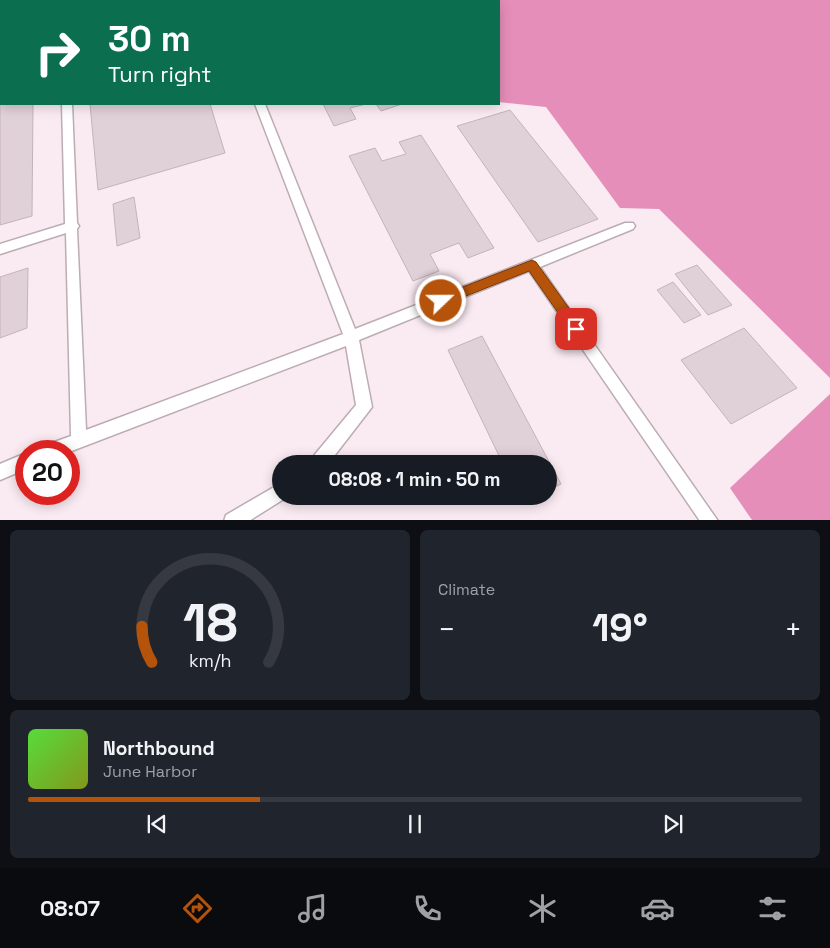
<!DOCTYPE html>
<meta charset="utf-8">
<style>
:root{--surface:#171b24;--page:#20242c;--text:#f1f3f6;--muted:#9ea1a6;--line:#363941;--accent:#b45309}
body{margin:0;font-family:"Space Grotesk",sans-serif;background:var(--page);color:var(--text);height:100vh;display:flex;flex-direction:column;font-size:19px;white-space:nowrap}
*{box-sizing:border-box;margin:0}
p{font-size:16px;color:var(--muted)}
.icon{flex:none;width:28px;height:28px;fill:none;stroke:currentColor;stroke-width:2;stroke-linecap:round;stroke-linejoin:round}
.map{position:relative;height:520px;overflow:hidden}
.details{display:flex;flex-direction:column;gap:10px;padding:10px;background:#0d0f14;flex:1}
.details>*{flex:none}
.top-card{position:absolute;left:0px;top:0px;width:500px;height:105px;box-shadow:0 2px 12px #0003;background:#0b6e4f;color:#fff;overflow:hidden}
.speed{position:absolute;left:15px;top:440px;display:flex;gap:10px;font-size:25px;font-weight:700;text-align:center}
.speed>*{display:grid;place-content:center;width:65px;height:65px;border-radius:50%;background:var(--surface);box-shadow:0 2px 12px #0003;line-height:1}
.speed .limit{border:8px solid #d22;background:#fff;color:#111}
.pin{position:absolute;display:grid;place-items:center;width:42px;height:42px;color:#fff;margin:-21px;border-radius:10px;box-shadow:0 2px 8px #0006}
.me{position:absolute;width:55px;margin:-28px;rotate:68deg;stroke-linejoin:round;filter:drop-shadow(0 0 4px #0008)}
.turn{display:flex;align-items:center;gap:18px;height:105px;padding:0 25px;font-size:22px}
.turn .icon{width:65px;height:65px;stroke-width:2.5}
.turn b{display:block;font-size:35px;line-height:42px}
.big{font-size:38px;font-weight:700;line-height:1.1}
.details .tile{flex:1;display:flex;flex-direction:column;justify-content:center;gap:8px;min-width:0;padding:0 18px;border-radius:8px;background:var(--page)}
.details .dial{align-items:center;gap:0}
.dial svg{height:130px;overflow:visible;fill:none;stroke:var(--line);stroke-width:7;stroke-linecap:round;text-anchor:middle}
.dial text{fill:var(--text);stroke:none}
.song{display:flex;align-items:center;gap:15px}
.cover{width:60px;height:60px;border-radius:8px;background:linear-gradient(135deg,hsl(110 70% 55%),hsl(70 70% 35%))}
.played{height:5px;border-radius:2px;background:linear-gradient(90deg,var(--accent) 30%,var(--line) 30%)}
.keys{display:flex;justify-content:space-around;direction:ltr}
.heat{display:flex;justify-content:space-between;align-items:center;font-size:28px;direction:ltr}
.details .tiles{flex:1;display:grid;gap:10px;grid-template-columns:1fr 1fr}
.tile:last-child{grid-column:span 2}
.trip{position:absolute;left:272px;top:455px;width:285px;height:50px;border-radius:25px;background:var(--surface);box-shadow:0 2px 12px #0003;font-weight:700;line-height:50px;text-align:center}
.tabs{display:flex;height:80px;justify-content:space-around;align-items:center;background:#090b0e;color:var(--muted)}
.tabs .icon{width:35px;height:35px}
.tabs .active{color:var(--accent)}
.tabs b{font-size:22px;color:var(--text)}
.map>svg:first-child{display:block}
.forest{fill:#e68eba}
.building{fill:#e0d0d7;stroke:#c3b3ba}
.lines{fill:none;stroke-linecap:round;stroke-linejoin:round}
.lane-casing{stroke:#bcacb3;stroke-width:3}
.lane{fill:#fff;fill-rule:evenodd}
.route{fill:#b45309;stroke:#753606}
</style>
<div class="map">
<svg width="830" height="521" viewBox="0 0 830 521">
<rect width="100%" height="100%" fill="#faeaf1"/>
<!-- forest -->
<path class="forest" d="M 370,0 L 830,0 L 830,378 L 659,209 L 620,208 L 546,107 L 499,102 L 499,1 Z
M 830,394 L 830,520 L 752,520 L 730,488 Z"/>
<!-- building -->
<path class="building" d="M 81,0 L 178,0 L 179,1 L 81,1 Z
M 0,13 L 1,104 L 33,104 L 32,216 L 0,225 Z
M 90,104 L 210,104 L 225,153 L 98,190 Z
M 323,104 L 366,104 L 350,108 L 356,119 L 334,126 Z
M 376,104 L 402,104 L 381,111 Z
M 510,110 L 598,219 L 538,242 L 457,126 Z
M 421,135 L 494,248 L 468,258 L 459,243 L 430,254 L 439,271 L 413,281 L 349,156 L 375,148 L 382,161 L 406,154 L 399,142 Z
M 134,197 L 140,238 L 117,246 L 113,204 Z
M 697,265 L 732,305 L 708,315 L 675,274 Z
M 28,268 L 27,328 L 0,338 L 0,277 Z
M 673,282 L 701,315 L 684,323 L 657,290 Z
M 744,328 L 797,388 L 731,424 L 681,360 Z
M 482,336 L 561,484 L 549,490 L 549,464 L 503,464 L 448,350 Z
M 519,496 L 537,496 L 522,504 Z"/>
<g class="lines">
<!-- lane casing -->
<g class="lane-casing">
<path id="lane" d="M 58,0 L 66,0 L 67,1 L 59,1 Z
M 216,0 L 224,0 L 225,1 L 217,1 Z
M 0,7 L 1,7 L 1,11 L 0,11 Z
M 62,104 L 72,104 L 77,223 L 79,226 L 77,229 L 86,430 L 343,334 L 255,104 L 265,104 L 355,329 L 625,223 L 633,223 L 635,226 L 633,229 L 540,267 L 718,521 L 700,521 L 529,271 L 359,340 L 372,407 L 328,464 L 310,464 L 312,458 L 356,405 L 346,346 L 69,452 L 44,451 L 46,445 L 71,436 L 66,233 L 0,254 L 0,244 L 65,224 Z
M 26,453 L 26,469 L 0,480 L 0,464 Z
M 281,483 L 281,496 L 287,497 L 249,521 L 224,521 L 226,515 Z"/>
</g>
<!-- lane -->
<use href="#lane" class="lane"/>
</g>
<!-- route -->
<path class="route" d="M 532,260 L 536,262 L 581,325 L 582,329 L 581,333 L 576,335 L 572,333 L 529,271 L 441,306 L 437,305 L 435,301 L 437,297 Z"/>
</svg>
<div class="speed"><div class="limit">20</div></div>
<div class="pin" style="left:576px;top:329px;background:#d93025"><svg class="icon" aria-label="arrive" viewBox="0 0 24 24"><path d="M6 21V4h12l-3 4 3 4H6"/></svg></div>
<svg class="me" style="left:441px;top:301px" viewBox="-20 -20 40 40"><circle r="17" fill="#b45309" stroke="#fff" stroke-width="3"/><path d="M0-11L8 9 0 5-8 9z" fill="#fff"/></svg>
<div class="trip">08:08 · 1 min · 50 m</div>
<div class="top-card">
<div class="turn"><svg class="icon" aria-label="right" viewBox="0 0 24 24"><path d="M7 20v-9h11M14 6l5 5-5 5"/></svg><div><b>30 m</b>Turn right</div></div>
</div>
</div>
<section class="details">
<div class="tiles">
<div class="tile dial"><svg viewBox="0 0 100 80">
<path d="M14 69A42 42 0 1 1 86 69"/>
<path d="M14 69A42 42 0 0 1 8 47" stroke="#b45309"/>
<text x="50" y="56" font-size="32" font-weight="700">18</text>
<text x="50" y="72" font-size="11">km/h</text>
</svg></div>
<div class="tile"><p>Climate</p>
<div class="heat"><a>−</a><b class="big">19°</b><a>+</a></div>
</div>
<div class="tile">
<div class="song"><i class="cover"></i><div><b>Northbound</b><p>June Harbor</p></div></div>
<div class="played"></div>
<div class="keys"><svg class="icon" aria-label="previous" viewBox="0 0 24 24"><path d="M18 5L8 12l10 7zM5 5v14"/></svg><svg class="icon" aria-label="pause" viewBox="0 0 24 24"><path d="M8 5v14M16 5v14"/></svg><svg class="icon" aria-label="next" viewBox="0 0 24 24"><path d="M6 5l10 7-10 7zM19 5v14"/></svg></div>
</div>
</div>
</section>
<nav class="tabs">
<b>08:07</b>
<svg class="icon active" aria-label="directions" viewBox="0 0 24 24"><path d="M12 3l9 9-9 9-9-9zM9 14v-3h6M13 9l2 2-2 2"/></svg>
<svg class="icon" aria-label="music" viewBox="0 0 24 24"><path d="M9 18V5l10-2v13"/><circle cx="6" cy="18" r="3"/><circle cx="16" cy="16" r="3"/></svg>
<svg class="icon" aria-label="phone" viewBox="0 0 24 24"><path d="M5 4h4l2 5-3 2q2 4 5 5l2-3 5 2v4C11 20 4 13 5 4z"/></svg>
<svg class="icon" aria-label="climate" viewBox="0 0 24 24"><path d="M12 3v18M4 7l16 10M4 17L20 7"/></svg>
<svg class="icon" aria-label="car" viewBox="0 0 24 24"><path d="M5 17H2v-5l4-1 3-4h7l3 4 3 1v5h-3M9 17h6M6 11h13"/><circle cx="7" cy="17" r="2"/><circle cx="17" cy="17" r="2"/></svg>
<svg class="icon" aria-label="filters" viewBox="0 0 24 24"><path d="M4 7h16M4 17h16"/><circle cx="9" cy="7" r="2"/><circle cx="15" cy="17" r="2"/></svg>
</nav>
